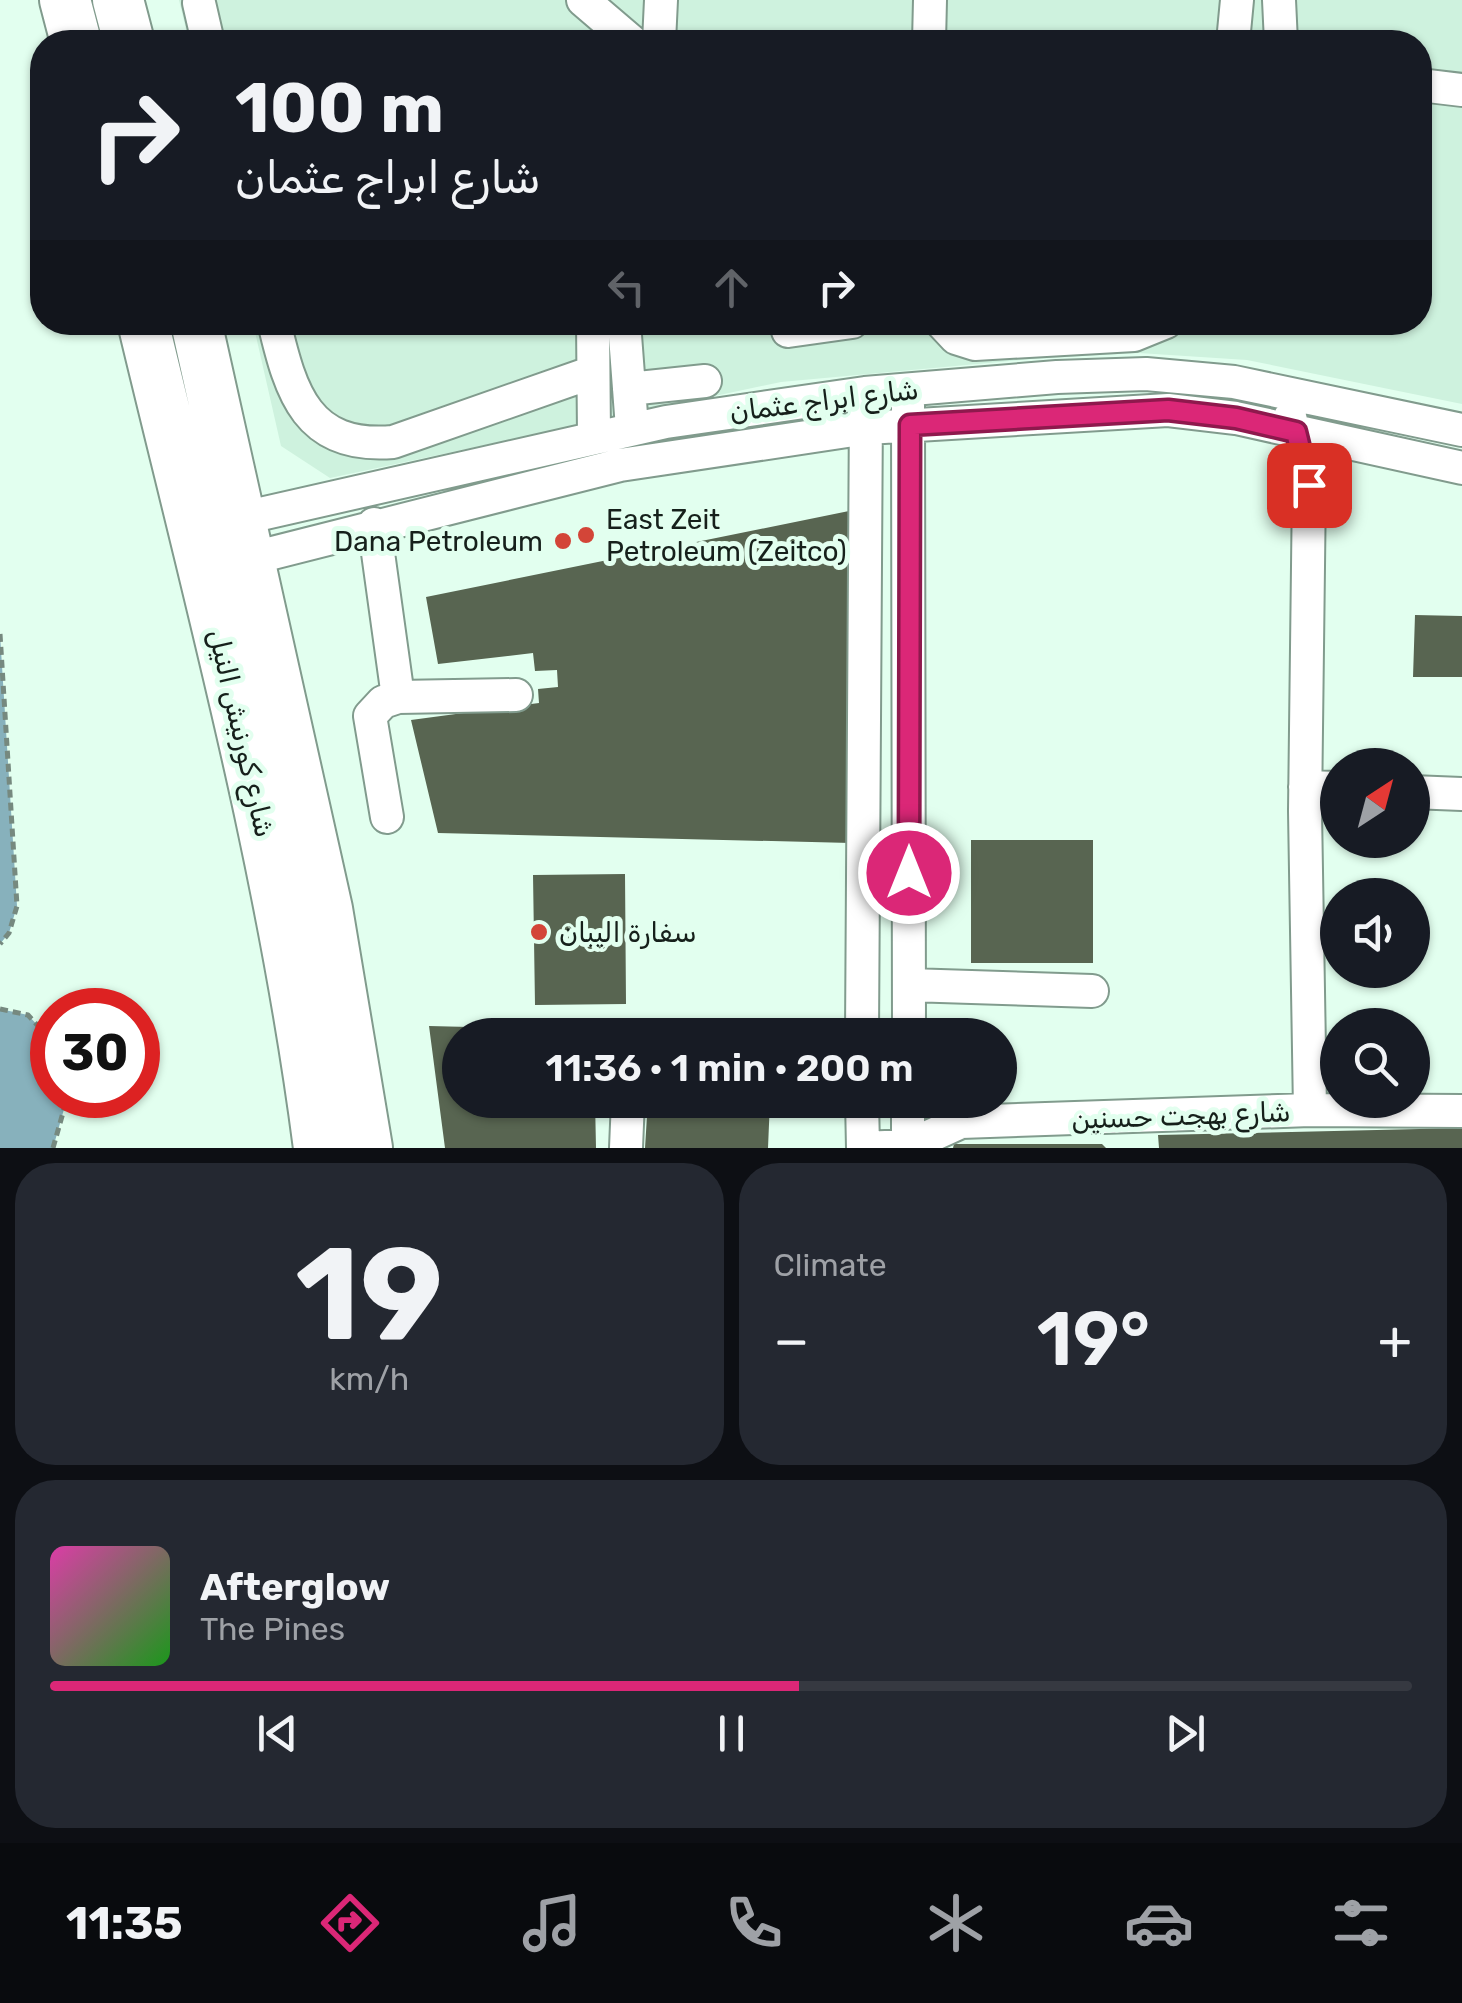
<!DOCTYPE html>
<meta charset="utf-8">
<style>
:root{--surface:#171b24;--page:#242831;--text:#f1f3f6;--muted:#9ea1a6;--line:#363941;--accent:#db2777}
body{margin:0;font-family:Rubik,"Noto Sans Arabic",sans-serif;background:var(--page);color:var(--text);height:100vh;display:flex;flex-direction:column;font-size:38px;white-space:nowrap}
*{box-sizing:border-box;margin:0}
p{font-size:32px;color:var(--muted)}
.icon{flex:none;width:55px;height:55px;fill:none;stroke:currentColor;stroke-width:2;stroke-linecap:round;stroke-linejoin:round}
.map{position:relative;height:1148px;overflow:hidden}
.details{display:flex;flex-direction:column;gap:15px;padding:15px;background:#0d0f14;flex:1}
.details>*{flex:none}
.hud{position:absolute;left:30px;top:30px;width:1402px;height:305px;border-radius:40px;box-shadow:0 2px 8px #0004;background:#171b24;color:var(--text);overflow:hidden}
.needle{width:65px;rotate:36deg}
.fabs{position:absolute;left:1320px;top:748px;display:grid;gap:20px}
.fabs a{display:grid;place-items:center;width:110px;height:110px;border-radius:50%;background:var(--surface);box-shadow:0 2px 8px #0004;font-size:50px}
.speed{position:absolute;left:30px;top:988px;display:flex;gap:20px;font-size:50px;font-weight:700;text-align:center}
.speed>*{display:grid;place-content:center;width:130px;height:130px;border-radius:50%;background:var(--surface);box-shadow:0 2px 8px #0004;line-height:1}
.speed .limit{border:15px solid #d22;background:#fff;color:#111}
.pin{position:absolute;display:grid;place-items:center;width:85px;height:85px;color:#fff;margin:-42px;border-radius:20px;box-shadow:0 5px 15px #0006}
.me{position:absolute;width:110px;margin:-55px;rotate:0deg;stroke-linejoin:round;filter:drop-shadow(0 0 8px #0008)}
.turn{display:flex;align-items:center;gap:35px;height:210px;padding:0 40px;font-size:45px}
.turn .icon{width:130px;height:130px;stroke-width:2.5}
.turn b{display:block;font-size:70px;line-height:85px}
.lanes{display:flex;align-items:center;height:95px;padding:0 40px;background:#0003;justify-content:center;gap:50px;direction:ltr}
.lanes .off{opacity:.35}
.big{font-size:75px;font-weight:600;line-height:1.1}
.details .tile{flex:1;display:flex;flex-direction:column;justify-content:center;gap:15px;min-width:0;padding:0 35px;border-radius:40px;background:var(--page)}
.details .dial{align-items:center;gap:0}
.dial b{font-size:130px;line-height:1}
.song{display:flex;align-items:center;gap:30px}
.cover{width:120px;height:120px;border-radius:15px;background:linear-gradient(135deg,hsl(320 70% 55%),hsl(120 70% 35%))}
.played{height:10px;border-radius:5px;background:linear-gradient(90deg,var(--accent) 55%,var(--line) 55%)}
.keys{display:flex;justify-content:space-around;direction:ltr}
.heat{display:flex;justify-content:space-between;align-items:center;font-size:55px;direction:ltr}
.details .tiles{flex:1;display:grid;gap:15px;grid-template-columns:1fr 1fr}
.tile:last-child{grid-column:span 2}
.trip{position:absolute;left:442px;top:1018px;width:575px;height:100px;border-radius:50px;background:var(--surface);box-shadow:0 2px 8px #0004;font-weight:600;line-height:100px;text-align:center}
.menu{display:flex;height:160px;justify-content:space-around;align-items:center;background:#090b0e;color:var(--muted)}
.menu .icon{width:70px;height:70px}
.menu .active{color:var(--accent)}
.menu b{font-size:45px;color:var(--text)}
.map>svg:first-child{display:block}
.built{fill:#cef2de}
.water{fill:#87b1bc}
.building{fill:#586551}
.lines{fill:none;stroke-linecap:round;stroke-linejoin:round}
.minor-casing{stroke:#819b8d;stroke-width:36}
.highway-casing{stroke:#819b8d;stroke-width:54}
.path{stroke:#76897f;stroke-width:5;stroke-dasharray:8 5;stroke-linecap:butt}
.minor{stroke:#fff;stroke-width:32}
.highway{stroke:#fff;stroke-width:50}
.route-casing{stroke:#8e194d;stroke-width:25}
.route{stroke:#db2777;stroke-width:18}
.poi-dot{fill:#d34538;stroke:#e2ffef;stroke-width:4}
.labels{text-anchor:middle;stroke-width:10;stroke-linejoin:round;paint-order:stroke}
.street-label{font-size:28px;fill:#16201b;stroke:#e2ffef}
.poi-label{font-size:28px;fill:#16201b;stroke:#e2ffef;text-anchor:start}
</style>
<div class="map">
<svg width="1462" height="1148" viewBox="0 0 1462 1148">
<rect width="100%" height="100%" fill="#e2ffef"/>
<!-- built -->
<path class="built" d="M 179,0 L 1462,0 L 1462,404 L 1247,360 L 1139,353 L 1031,359 L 781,382 L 330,478 L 281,446 L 253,323 L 1420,322 L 1420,42 L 189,42 Z"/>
<!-- water -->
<path class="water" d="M 0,634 L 17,906 L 9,933 L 0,944 Z
M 0,1009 L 28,1015 L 52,1041 L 52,1095 L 68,1095 L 53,1148 L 0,1148 Z"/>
<!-- building -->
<path class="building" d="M 849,511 L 851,843 L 438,833 L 411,720 L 539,703 L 538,689 L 558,687 L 557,670 L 535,671 L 533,653 L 438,664 L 426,597 Z
M 1415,615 L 1462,616 L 1462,677 L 1413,677 Z
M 971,840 L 1093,840 L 1093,963 L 971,963 Z
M 625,874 L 626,1004 L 535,1005 L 533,875 Z
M 429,1026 L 594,1030 L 594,1035 L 460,1035 L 460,1100 L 595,1100 L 596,1148 L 445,1148 Z
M 648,1100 L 770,1100 L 768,1148 L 645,1148 Z
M 1462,1128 L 1462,1148 L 1159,1148 L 1158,1135 Z
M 954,1144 L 1102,1144 L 1106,1148 L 953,1148 Z"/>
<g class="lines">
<!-- minor casing -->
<g class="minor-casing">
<path id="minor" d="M 583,0 L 632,42
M 1279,0 L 1281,42
M 199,3 L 208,42
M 659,42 L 661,0
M 929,42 L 930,0
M 1233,42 L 1237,0
M 1420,85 L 1462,90
M 274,322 C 291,394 307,449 393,442 L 593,372
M 593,322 L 594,436
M 624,322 L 632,428
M 941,322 L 956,338 L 975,344 L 1134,335 L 1166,322
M 788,331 L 852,322
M 629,389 L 705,381
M 908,405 L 909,1035
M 1290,417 L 1309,485 L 1305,811 L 1310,1110
M 221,523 L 666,422 L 865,393 L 1057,377 L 1146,374 L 1234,382 L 1462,430
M 374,524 L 398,697
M 233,563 L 620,465 L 867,428 L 1168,410 L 1236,418 L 1462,468
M 1305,787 L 1338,788
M 1412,792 L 1462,794
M 387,817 L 370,716 L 383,702 L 398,697 L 516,695
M 909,985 L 1092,991
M 862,1035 L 866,407
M 862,1100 L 863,1148
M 626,1148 L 628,1100
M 863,1148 L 908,1146 L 961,1122 L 1310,1110 L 1462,1111
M 908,1148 L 908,1100"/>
</g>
<!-- highway casing -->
<g class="highway-casing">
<path id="highway" d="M 65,0 L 76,42
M 118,0 L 129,42
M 143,322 C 209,597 283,868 319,1148
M 196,322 L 327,909 L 367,1148"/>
</g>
<!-- path -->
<path class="path" d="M 0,634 L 17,906 L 9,933 L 0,944
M 0,1009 L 28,1015 L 52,1041
M 53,1148 L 68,1095"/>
<!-- minor -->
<use href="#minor" class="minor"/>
<!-- highway -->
<use href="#highway" class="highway"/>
</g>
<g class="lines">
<!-- route casing -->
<g class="route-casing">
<path id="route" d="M 909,873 L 910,425 L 1168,410 L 1236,418 L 1296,432 L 1309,485"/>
</g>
<!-- route -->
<use href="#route" class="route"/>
</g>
<!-- markers -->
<g class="poi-dot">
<circle cx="586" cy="535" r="10"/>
<circle cx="563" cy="541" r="10"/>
<circle cx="539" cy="932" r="10"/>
</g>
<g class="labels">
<!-- street labels -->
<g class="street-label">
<text transform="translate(824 400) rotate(-7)" y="10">شارع ابراج عثمان</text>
<text transform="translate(242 733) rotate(77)" y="10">شارع كورنيش النيل</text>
<text transform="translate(1181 1115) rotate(-2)" y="10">شارع بهجت حسنين</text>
</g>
<!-- poi labels -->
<g class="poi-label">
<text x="606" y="529">East Zeit<tspan x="606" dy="32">Petroleum (Zeitco)</tspan></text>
<text x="543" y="551" text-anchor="end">Dana Petroleum</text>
<text x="559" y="942">سفارة اليبان</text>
</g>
</g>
</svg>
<div class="fabs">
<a><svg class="needle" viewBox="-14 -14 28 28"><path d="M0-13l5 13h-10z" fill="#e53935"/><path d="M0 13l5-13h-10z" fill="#9ea1a6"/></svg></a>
<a><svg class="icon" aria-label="sound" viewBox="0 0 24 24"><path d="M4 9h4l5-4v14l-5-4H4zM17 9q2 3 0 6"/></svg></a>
<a><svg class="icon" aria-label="search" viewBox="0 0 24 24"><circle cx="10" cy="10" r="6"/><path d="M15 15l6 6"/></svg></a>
</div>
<div class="speed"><div class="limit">30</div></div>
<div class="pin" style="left:1309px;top:485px;background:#d93025"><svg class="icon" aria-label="arrive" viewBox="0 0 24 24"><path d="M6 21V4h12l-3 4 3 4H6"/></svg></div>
<svg class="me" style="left:909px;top:873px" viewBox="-20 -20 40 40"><circle r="17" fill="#db2777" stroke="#fff" stroke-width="3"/><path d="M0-11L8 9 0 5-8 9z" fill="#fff"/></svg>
<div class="trip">11:36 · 1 min · 200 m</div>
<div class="hud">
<div class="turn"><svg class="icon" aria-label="right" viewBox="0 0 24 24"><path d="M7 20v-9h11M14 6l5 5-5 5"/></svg><div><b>100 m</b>شارع ابراج عثمان</div></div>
<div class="lanes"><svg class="icon off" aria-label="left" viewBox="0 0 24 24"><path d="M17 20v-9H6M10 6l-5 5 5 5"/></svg><svg class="icon off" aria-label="ahead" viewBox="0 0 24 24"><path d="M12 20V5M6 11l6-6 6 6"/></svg><svg class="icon" aria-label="right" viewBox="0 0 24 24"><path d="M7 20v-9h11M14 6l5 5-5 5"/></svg></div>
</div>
</div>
<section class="details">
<div class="tiles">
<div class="tile dial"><b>19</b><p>km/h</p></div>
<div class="tile"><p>Climate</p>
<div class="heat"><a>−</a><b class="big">19°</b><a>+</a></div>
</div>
<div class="tile">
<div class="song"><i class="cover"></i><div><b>Afterglow</b><p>The Pines</p></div></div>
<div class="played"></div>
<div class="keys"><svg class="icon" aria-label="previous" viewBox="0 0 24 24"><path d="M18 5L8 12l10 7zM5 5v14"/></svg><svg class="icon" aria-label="pause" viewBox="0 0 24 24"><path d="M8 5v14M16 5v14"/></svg><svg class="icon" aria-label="next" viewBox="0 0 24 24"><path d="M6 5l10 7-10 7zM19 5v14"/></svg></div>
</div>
</div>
</section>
<nav class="menu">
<b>11:35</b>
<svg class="icon active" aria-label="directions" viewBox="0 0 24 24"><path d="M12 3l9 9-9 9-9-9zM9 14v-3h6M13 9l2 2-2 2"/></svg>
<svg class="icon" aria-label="music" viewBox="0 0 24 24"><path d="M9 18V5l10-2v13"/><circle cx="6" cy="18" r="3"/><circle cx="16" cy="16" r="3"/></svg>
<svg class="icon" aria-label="phone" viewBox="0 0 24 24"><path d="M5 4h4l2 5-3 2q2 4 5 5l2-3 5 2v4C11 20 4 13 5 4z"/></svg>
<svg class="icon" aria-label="climate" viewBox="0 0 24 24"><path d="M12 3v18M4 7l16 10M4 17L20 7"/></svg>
<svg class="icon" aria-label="car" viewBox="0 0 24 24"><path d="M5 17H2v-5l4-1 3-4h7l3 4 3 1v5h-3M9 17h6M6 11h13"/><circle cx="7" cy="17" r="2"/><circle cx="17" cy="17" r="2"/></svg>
<svg class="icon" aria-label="filters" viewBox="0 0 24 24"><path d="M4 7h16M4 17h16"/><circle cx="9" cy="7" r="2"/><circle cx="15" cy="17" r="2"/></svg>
</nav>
